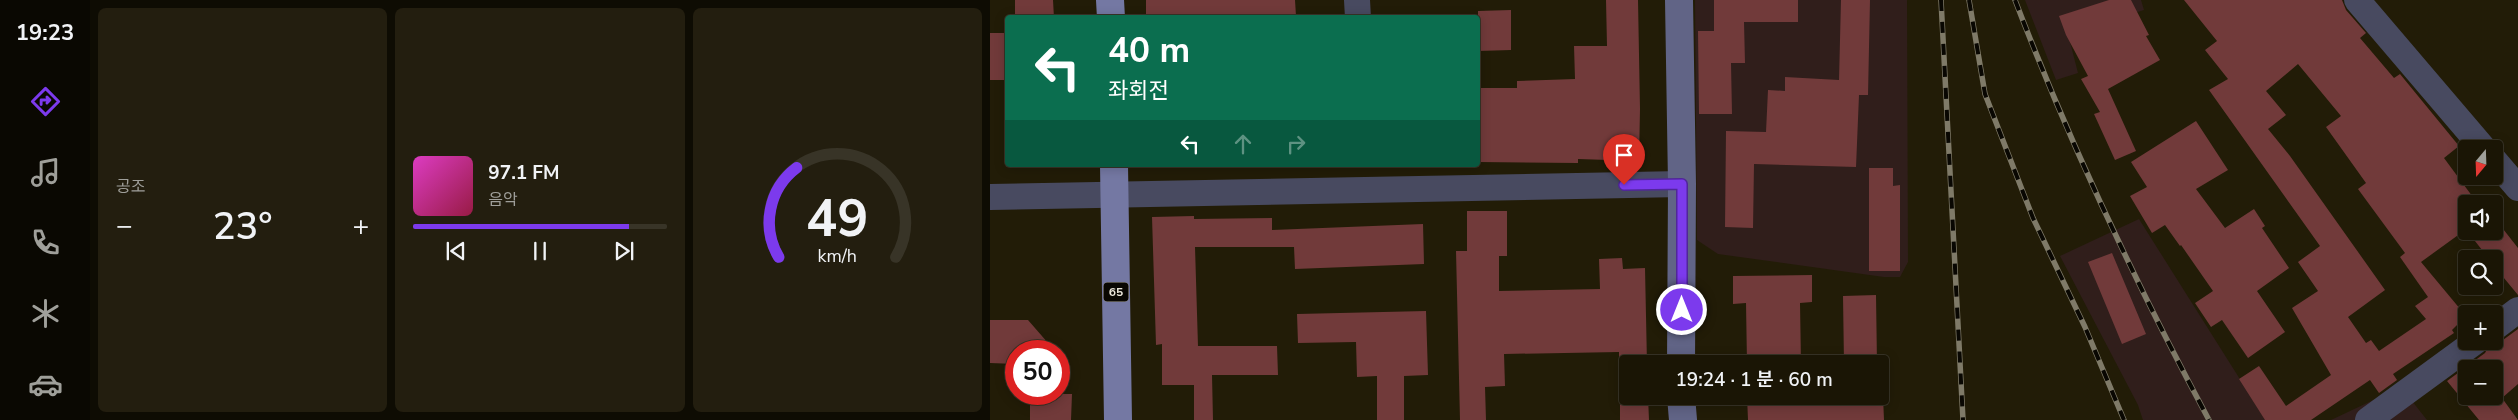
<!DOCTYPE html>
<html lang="ko">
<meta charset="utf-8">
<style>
:root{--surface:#1a1505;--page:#231e0f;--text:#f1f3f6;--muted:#9f9f9a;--line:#383427;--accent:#7c3aed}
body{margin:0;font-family:"Nunito Sans","Noto Sans KR",sans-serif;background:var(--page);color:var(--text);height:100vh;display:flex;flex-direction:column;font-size:19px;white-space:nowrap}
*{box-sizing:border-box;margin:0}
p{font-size:16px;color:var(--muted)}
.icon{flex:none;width:28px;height:28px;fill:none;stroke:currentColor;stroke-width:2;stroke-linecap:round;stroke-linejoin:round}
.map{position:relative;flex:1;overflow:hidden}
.drawer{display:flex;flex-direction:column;gap:8px;padding:8px;background:#0e0c03;width:900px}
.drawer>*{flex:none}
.hud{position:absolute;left:15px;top:15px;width:475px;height:152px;border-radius:5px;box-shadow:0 2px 12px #0003,0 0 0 1px var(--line);background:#0b6e4f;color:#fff;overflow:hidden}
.needle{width:32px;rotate:199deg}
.buttons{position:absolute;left:1468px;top:140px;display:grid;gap:10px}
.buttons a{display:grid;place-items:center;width:45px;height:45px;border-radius:5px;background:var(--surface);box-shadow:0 2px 12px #0003,0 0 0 1px var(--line);font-size:25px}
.speed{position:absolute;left:15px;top:340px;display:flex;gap:10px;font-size:25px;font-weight:700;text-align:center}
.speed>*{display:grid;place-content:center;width:65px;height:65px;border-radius:50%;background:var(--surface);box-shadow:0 2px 12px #0003,0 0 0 1px var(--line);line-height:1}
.speed .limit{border:8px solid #d22;background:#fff;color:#111}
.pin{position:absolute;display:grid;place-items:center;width:42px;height:42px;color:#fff;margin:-51px -21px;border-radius:50% 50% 50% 0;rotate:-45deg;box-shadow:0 0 5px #0007}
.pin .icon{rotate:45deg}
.me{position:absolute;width:55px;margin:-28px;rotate:0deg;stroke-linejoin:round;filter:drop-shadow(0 0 4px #0008)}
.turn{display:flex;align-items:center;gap:18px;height:105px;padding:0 20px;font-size:22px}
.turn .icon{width:65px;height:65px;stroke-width:2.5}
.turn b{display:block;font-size:35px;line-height:42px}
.lanes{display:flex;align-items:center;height:48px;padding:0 20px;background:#0003;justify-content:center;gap:25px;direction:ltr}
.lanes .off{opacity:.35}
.big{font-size:38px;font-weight:600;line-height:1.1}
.drawer .widget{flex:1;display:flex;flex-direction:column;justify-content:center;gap:8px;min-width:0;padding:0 18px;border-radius:8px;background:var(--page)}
.drawer .dial{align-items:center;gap:0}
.dial svg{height:130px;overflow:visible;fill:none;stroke:var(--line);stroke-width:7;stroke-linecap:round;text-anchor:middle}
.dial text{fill:var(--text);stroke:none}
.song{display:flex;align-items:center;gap:15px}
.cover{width:60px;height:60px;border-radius:8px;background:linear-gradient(135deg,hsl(310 70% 55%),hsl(340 70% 35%))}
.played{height:5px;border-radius:2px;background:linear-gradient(90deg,var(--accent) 85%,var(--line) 85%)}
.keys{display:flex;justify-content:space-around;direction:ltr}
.heat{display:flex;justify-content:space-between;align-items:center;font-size:28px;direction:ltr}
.drawer .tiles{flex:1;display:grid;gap:8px;grid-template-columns:repeat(3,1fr)}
.trip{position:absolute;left:629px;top:355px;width:270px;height:50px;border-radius:5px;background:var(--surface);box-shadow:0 2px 12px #0003,0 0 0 1px var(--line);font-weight:600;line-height:50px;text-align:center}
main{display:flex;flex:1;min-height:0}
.tabs{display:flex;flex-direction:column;width:90px;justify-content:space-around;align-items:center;background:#0a0802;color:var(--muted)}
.tabs .icon{width:35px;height:35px}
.tabs .on{color:var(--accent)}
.tabs b{font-size:22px;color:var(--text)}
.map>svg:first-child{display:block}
.industrial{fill:#301e1b}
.building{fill:#713a3a;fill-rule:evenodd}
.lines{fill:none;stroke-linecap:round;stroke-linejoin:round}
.street{stroke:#484a60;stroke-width:26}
.secondary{stroke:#616486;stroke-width:28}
.primary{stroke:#7478a3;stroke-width:28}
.rail-casing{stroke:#7f7a68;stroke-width:5.5}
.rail{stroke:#090702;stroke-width:4;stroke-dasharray:11;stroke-linecap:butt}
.route-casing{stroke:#51269a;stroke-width:12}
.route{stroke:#7c3aed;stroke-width:9}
.labels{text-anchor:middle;stroke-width:5;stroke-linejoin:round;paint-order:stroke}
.shield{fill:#090702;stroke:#a8a49a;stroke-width:1}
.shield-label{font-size:12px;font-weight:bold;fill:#ece8db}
</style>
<main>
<nav class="tabs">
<b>19:23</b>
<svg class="icon on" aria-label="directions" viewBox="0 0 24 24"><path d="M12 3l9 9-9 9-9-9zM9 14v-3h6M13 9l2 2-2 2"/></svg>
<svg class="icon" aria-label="music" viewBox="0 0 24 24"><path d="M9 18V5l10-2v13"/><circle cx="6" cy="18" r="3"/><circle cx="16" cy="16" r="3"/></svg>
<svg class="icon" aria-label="phone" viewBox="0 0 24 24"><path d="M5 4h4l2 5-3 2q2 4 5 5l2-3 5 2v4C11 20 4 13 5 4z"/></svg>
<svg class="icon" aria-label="climate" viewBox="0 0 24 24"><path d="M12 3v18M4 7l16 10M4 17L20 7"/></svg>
<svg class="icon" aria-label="car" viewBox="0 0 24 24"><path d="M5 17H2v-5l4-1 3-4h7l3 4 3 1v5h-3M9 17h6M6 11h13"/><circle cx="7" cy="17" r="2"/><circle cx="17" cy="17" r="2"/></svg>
</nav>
<section class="drawer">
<div class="tiles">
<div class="widget"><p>공조</p>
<div class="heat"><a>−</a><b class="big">23°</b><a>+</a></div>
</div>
<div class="widget">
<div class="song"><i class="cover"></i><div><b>97.1 FM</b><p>음악</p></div></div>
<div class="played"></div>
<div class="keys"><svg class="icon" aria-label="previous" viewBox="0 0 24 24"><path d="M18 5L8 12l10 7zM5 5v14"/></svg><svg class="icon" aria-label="pause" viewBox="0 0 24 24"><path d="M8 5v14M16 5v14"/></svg><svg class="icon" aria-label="next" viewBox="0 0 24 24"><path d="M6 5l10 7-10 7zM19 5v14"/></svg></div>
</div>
<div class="widget dial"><svg viewBox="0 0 100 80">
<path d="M14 69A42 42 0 1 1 86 69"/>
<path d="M14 69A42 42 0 0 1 25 14" stroke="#7c3aed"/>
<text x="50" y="56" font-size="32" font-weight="700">49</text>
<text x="50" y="72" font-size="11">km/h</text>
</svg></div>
</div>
</section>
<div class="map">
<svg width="1528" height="420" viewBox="0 0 1528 420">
<rect width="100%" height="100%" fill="#221c07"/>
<!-- industrial -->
<path class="industrial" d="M 705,0 L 917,0 L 918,262 L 910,277 L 894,277 L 728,254 L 707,240 Z
M 1035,0 L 1151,0 L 1154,10 L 1078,34 L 1088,73 L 1066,80 Z
M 1149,219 L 1253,384 L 1281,420 L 1153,420 L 1148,405 L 1070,256 Z
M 1411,387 L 1437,420 L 1341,420 Z"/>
<!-- building -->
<path class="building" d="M 25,0 L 63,0 L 64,18 L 25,18 Z
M 156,0 L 305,0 L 306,16 L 156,18 Z
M 616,0 L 648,0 L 650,109 L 649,161 L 588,159 L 588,163 L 488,162 L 488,88 L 527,88 L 527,81 L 585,79 L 584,46 L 617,46 Z
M 724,0 L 808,0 L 808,22 L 754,22 L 755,63 L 741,63 L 742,114 L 709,114 L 708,31 L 724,31 Z
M 851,0 L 880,0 L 878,95 L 869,95 L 866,167 L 764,164 L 763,228 L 735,227 L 736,131 L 776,132 L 778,90 L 795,91 L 795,77 L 849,80 Z
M 1119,0 L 1141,0 L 1159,35 L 1156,36 L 1170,60 L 1118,89 L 1146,151 L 1125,160 L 1104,114 L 1110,112 L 1091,79 L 1098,76 L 1076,35 L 1069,16 Z
M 1194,0 L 1352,0 L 1356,10 L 1376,33 L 1370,38 L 1404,78 L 1410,74 L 1469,146 L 1454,158 L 1488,204 L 1476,204 L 1476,231 L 1504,231 L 1504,222 L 1506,220 L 1528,248 L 1528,295 L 1504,266 L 1504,259 L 1499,259 L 1478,232 L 1473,235 L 1471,233 L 1431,262 L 1476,316 L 1462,330 L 1464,333 L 1403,374 L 1407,380 L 1389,393 L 1380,380 L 1321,420 L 1275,420 L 1249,379 L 1269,366 L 1296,406 L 1341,375 L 1302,308 L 1328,291 L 1308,262 L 1330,246 L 1219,90 L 1238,79 L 1215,50 L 1227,41 ZM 1308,64 L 1351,116 L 1336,127 L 1376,183 L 1368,189 L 1415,253 L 1410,257 L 1438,297 L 1425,306 L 1436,319 L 1389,351 L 1381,340 L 1376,343 L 1358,317 L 1395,290 L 1300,156 L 1278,129 L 1296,115 L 1276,91 Z
M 521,10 L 521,50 L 488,51 L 488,11 Z
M 0,33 L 18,33 L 18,80 L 0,80 Z
M 1206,121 L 1238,170 L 1206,189 L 1235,228 L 1264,209 L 1275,226 L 1272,228 L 1299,268 L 1267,291 L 1295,332 L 1258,358 L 1232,320 L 1221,327 L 1205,303 L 1223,291 L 1191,245 L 1190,246 L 1175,225 L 1162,233 L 1140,196 L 1157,187 L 1141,162 Z
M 879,168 L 903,168 L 903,186 L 910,185 L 910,271 L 879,271 Z
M 477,211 L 517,211 L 517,256 L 509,256 L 509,291 L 610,289 L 609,259 L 632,258 L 633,269 L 655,268 L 657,364 L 629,364 L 629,352 L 514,354 L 515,386 L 495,387 L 496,420 L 470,420 L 466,251 L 477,251 Z
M 204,216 L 204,219 L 282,218 L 282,230 L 433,224 L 434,264 L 305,269 L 304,247 L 205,247 L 208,346 L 287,346 L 288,375 L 222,375 L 223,420 L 204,420 L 204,385 L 172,385 L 172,344 L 166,345 L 162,217 Z
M 1122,253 L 1156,334 L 1132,344 L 1098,262 Z
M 822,275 L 822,302 L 810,303 L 811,364 L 757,364 L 756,303 L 743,304 L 743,276 Z
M 886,295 L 887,364 L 854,364 L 853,296 Z
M 436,311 L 438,375 L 414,376 L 414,420 L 387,420 L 387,376 L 367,377 L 366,342 L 308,343 L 307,314 Z
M 0,320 L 38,320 L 65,351 L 26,351 L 26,364 L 0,363 Z
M 1528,329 L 1528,384 L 1512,398 L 1528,420 L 1489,420 L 1457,381 L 1495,353 L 1501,342 L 1513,340 ZM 1476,369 L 1504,369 L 1504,396 L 1476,396 Z
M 40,394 L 82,394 L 81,420 L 40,420 Z
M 630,396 L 658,396 L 659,420 L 630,420 Z
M 757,396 L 893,396 L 894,420 L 758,420 Z"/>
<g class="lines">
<!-- street -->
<path class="street" d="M 367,0 L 368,18
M 1367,0 L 1494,149
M 1504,160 L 1528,188
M 0,197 L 692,184
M 1504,328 L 1528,310
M 1378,420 L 1486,341"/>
<!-- secondary -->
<path class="secondary" d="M 689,0 L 692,184 L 691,364
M 691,396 L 693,420"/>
<!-- primary -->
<path class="primary" d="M 120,0 L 121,18
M 124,165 L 128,420"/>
<!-- rail casing -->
<g class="rail-casing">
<path id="rail" d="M 951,0 L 973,420
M 979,0 L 995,94 L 1043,218 L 1095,327 L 1134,420
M 1025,0 C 1080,144 1146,284 1219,420"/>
</g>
<!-- rail -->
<use href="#rail" class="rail"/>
</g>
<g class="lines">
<!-- route casing -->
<g class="route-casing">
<path id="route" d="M 634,185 L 692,184 L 692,310"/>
</g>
<!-- route -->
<use href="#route" class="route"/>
</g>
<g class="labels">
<!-- shield labels -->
<rect class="shield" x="113.5" y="282.5" width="25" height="19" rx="4"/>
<g class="shield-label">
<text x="126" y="296">65</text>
</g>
</g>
</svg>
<div class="buttons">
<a><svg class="needle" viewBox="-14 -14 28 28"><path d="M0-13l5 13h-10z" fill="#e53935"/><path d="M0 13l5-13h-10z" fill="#9f9f9a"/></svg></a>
<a><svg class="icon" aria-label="sound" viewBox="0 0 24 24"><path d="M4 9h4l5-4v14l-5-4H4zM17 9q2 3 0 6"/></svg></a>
<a><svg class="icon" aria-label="search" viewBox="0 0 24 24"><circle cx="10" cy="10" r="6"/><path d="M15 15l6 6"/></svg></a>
<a>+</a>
<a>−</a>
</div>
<div class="speed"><div class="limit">50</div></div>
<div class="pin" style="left:634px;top:185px;background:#d93025"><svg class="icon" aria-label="arrive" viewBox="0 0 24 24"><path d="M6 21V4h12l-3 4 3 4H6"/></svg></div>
<svg class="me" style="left:692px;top:310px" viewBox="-20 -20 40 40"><circle r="17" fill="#7c3aed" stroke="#fff" stroke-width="3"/><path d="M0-11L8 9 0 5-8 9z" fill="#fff"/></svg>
<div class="trip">19:24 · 1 분 · 60 m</div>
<div class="hud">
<div class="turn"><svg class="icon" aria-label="left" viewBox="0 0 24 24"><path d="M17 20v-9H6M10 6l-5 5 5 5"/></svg><div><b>40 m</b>좌회전</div></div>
<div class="lanes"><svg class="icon" aria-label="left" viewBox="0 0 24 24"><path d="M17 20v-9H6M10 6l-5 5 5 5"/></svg><svg class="icon off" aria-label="ahead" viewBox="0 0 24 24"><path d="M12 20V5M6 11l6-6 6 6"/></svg><svg class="icon off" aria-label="right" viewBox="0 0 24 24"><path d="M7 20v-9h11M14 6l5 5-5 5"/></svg></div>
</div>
</div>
</main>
